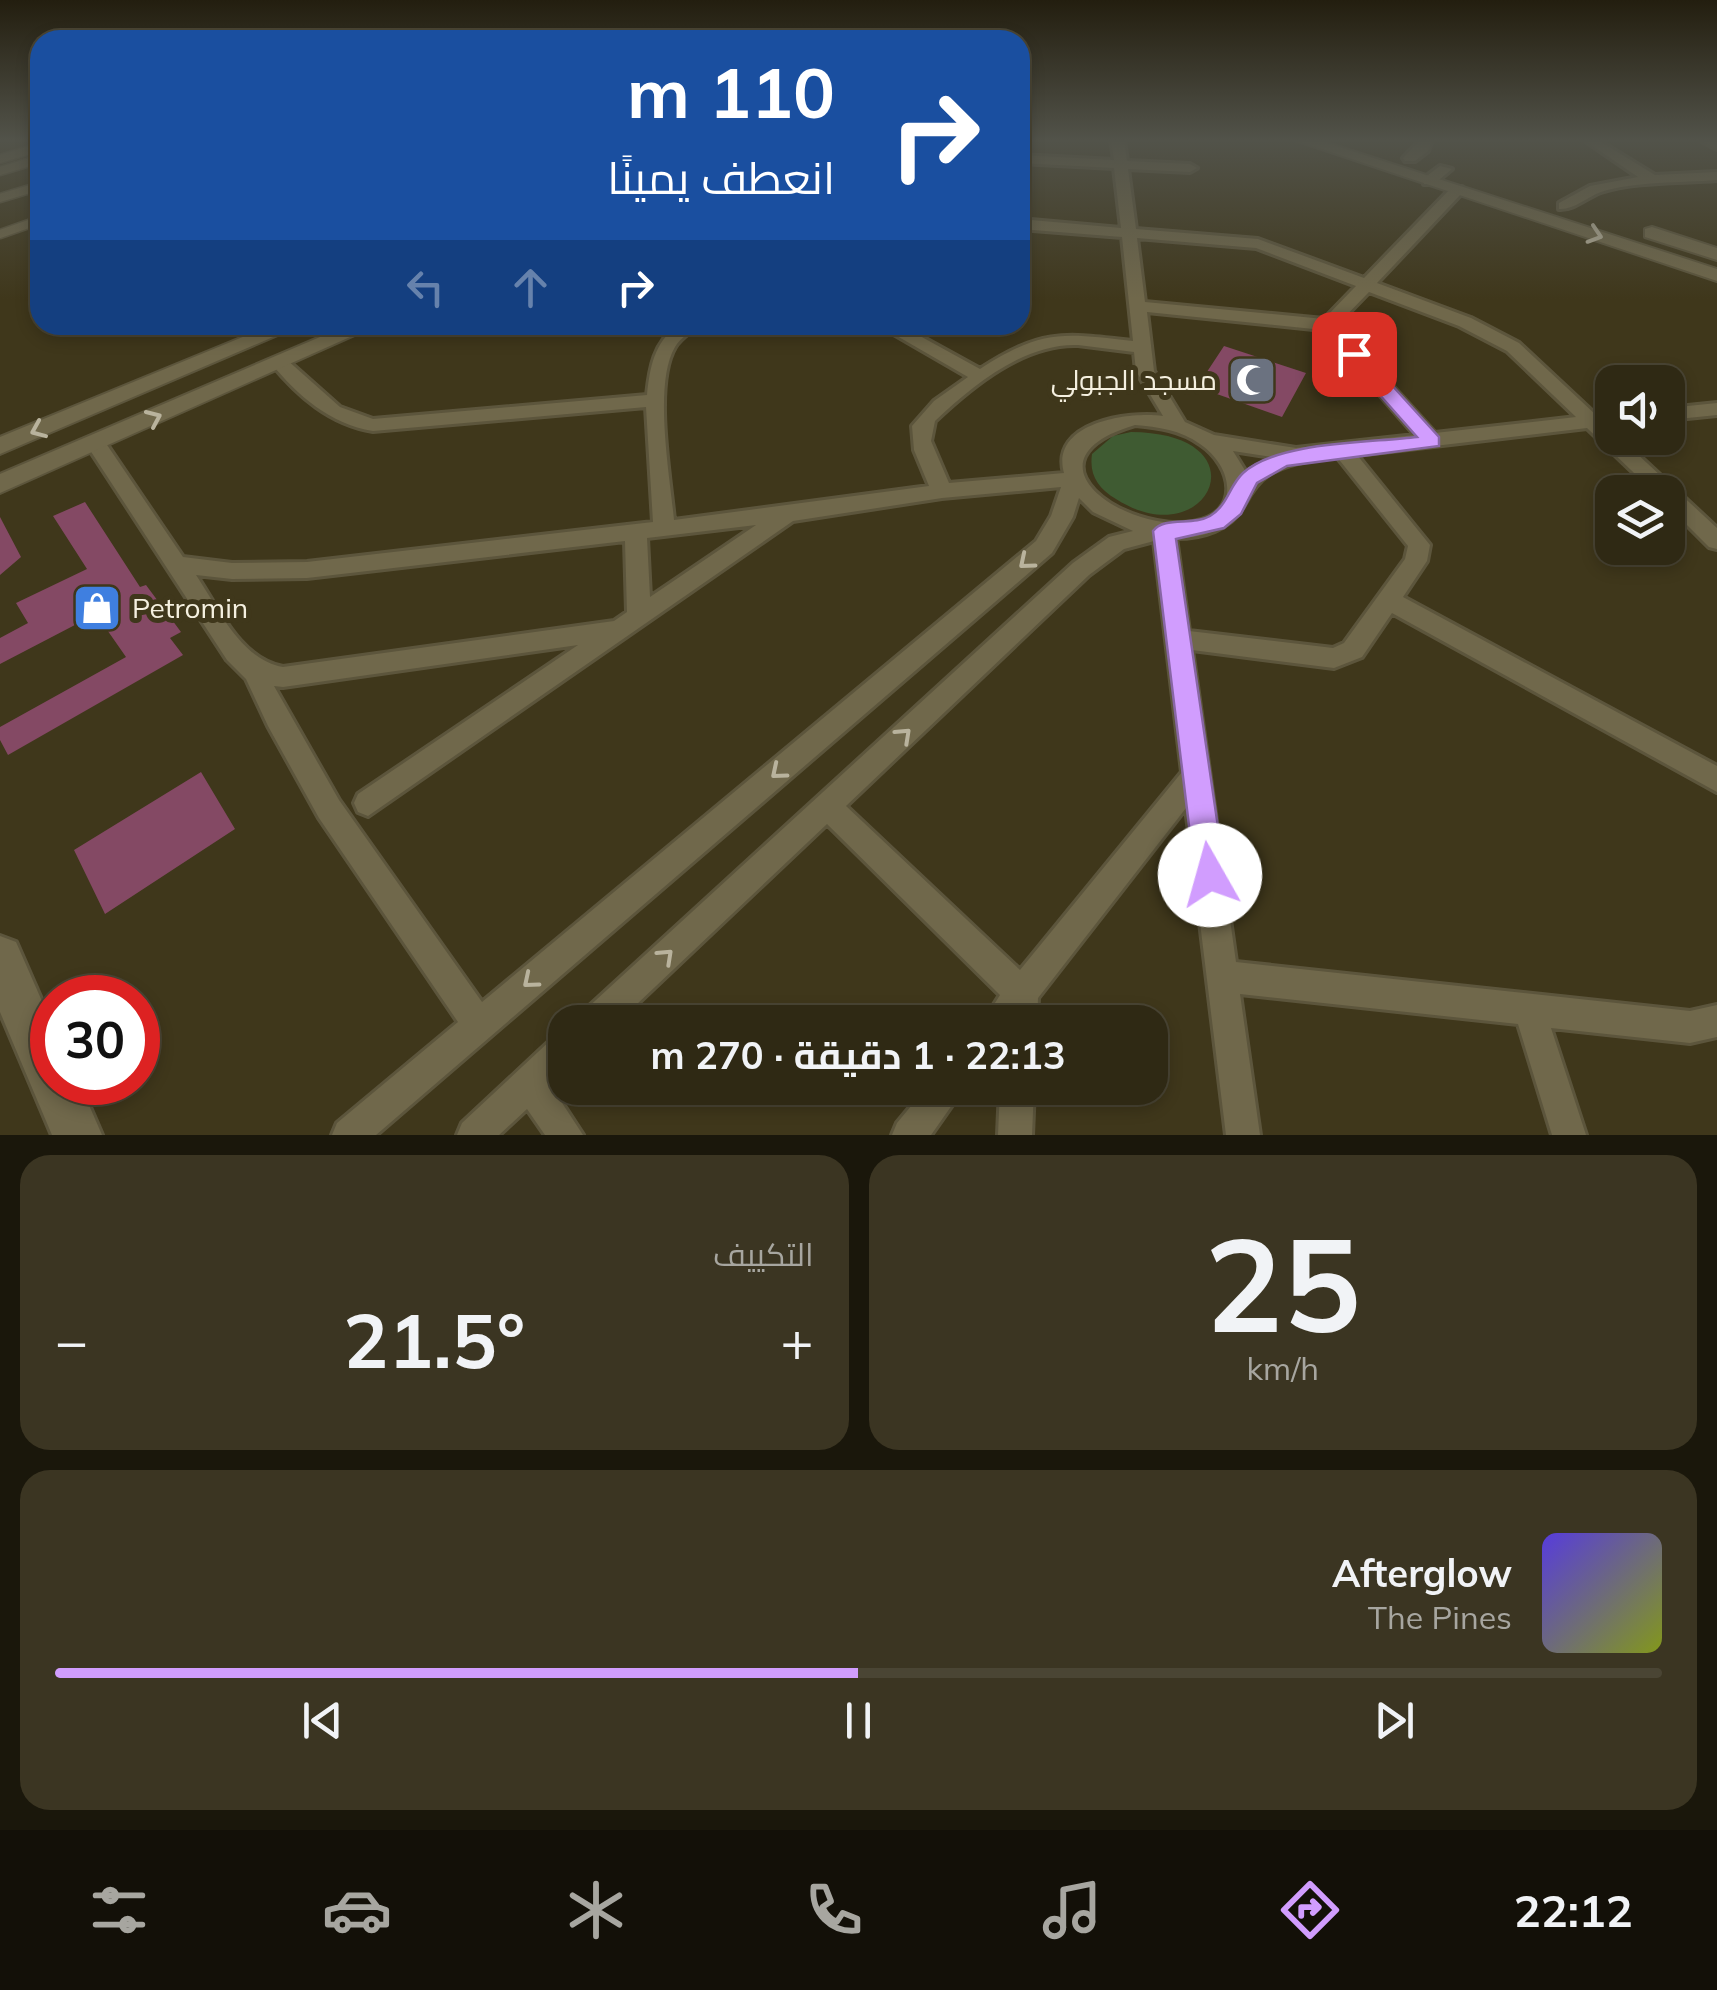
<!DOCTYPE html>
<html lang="ar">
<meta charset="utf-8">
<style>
:root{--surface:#2f2914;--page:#3b3522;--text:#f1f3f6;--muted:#a7a6a0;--line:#4a4534;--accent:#d19dfe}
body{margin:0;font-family:Mulish,Cairo,sans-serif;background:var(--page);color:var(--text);direction:rtl;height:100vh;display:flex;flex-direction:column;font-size:38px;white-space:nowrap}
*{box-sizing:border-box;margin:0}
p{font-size:32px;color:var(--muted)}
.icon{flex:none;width:55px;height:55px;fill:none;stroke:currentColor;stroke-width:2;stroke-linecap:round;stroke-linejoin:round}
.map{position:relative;height:1135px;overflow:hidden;direction:ltr}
.side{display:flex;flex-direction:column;gap:20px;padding:20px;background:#1a170b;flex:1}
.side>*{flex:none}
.banner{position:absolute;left:30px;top:30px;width:1000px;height:305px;border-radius:30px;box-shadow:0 5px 15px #0003,0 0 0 2px var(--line);direction:rtl;background:#1a4fa0;color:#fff;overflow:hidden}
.buttons{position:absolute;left:1595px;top:365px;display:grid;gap:20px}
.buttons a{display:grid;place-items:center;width:90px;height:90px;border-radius:20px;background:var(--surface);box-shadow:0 5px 15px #0003,0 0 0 2px var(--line);font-size:50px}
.speed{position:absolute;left:30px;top:975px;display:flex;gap:20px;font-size:50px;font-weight:700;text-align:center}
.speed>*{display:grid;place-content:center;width:130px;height:130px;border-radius:50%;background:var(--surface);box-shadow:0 5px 15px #0003,0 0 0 2px var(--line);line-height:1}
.speed .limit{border:15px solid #d22;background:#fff;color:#111}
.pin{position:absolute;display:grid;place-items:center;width:85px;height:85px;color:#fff;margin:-42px;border-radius:20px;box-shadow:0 5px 15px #0006}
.me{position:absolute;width:110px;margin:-55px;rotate:353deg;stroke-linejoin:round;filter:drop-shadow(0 0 8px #0008)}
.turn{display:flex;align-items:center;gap:35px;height:210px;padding:0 30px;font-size:45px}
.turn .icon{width:130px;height:130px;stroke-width:2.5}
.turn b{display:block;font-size:70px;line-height:85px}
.lanes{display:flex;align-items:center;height:95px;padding:0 30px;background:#0003;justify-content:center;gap:50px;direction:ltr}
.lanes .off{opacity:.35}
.big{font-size:75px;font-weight:700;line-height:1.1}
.side .card{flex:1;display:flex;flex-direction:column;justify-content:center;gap:15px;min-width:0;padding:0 35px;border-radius:30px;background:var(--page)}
.side .dial{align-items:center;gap:0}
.dial b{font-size:130px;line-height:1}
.song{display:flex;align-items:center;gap:30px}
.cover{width:120px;height:120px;border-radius:15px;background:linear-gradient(135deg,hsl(250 70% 55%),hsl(70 70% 35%))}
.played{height:10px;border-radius:5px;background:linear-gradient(90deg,var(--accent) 50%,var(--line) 50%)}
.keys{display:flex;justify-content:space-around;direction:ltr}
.heat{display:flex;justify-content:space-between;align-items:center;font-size:55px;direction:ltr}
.side .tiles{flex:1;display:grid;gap:20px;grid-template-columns:1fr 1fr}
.card:last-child{grid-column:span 2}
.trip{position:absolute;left:548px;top:1005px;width:620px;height:100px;border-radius:30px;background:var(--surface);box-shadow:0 5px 15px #0003,0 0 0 2px var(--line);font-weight:700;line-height:100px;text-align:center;direction:rtl}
.menu{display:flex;height:160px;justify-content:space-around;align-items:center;background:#131008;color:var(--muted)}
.menu .icon{width:70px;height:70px}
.menu .active{color:var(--accent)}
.menu b{font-size:45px;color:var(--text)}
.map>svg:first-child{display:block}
.green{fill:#3f5b32}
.building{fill:#844964}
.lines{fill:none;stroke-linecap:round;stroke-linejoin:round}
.service-casing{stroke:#5c553c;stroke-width:11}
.minor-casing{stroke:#5c553c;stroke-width:6}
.tertiary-casing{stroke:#5c553c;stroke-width:4}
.secondary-casing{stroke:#5c553c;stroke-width:6}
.service{stroke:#70684b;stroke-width:8}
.minor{fill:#70684b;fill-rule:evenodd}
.tertiary{fill:#70684b;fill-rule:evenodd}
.secondary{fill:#70684b;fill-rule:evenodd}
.oneway{stroke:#b9b39d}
.route{fill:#d19dfe;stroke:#8866a5;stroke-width:2.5}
.labels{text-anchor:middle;stroke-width:10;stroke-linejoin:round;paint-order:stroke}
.poi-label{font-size:28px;fill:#f5f0e0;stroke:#3f371b;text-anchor:end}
</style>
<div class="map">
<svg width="1717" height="1135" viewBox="0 0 1717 1135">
<rect width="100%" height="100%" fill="#3f371b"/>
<!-- green -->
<path class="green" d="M 1131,432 C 1267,433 1208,558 1116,499 C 1098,488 1089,475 1092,454 L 1113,436 Z"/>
<!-- building -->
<path class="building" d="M 1224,346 L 1306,373 L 1282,417 L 1197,387 Z
M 85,502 L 140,587 L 146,585 L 181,632 L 170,638 L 183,655 L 8,755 L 0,740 L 0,727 L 126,657 L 96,614 L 0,664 L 0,638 L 28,623 L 16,603 L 87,569 L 53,516 Z
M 0,517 L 21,557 L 0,575 Z
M 201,772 L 235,829 L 105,914 L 74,850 Z"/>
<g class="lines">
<!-- service casing -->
<g class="service-casing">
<path id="service" d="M 0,159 L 40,147
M 0,171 L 40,159
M 0,198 L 40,186
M 0,234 L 40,220"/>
</g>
<!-- minor casing -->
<g class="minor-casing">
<path id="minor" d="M 1111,140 L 1124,140 L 1127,161 L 1190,164 L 1197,168 L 1190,172 L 1128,169 L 1136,229 L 1258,239 L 1364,278 L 1452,187 L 1462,187 L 1462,193 L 1377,283 L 1471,318 L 1519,343 L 1596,415 L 1606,417 L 1612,438 L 1620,438 L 1717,528 L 1717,549 L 1709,547 L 1668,506 L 1668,492 L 1654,492 L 1587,428 L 1357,455 L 1430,545 L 1427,561 L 1403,597 L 1717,766 L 1717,792 L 1392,613 L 1362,657 L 1334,668 L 1192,650 L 1236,962 L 1690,1011 L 1717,1005 L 1717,1037 L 1690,1043 L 1551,1028 L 1586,1135 L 1552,1135 L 1518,1024 L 1240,994 L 1260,1135 L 1226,1135 L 1186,808 L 1038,998 L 1037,1022 L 983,1022 L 1000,995 L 827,824 L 618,1022 L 579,1022 L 584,1011 L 1073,563 L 1109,537 L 1133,531 L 1093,512 L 1079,498 L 1073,517 L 1052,553 L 376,1135 L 332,1135 L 337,1123 L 458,1022 L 319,818 L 268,726 L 246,679 L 227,660 L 86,444 L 89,439 L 103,439 L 183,557 L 232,563 L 307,562 L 653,522 L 646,407 L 373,431 C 330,424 298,396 271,363 L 274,359 L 286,359 L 340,407 L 373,419 L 647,395 C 650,367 654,343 678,325 L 698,325 C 691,332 680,338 675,347 C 653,384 670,476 674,520 L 929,486 L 914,450 L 912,426 L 934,401 L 968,377 L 878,325 L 900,325 L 980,369 C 1042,329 1062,333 1133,341 L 1122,237 L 1020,229 L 1020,219 L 1121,228 L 1114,168 L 1020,163 L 1020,155 L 1114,160 ZM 1137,238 L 1256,248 L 1356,286 L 1324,319 L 1145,302 ZM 1369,292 L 1459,326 L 1507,351 L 1576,417 L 1435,433 L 1337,325 ZM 1147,312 L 1323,330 L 1415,435 L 1296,448 L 1214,435 L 1185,422 L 1154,371 ZM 1078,345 L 1134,352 L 1136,371 L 1163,416 C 1128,411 1050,423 1064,473 L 949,483 L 931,441 L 935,421 C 972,386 1024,343 1078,345 ZM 1135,425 C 1158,427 1181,430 1200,444 C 1233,466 1242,514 1193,522 C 1126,533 1017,460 1135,425 ZM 1233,451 L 1272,457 L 1246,472 ZM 1337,457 L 1408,546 L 1405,559 L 1344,643 L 1333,648 L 1189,631 L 1176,538 C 1202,538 1231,530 1244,505 C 1250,494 1257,482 1268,475 C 1289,462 1313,460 1337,457 ZM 1061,487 L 1051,516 L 1036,541 L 482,1002 L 339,800 L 274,686 L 283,687 L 578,645 L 358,794 L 354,803 L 358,812 L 368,816 L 793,521 L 942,498 ZM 756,525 L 650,597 L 647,538 ZM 625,541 L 627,612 L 614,621 L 283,667 C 240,659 219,609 196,575 L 232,579 L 307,578 ZM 1154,541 L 1182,772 L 1020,970 L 846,806 L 1089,575 L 1124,549 Z
M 1420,140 L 1432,140 L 1428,151 L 1415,161 L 1405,161 L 1403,158 Z
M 1584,140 L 1598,140 L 1655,175 L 1717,172 L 1717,180 C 1681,183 1635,181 1601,192 C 1587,197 1574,210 1559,209 L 1559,203 L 1590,186 L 1638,177 Z
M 1700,140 L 1717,140 L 1717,149 Z
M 1440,166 L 1452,169 L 1434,184 L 1424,184 L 1424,178 Z
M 1020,269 L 1028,271 L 1028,277 L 1020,279 Z
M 1717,403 L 1717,415 L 1668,420 L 1668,408 Z
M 565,1033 L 565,1073 L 551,1086 L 583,1135 L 545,1135 L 527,1109 L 499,1135 L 457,1135 L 462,1123 L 553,1038 Z
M 926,1088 L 964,1088 L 931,1135 L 892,1135 L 897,1123 Z
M 1000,1088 L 1034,1088 L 1032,1135 L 998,1135 Z"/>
</g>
<!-- tertiary casing -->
<g class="tertiary-casing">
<path id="tertiary" d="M 1295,140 L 1318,140 L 1717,269 L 1717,281 Z
M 1652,227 L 1717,248 L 1717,260 L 1645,237 L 1645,229 Z
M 272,325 L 301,325 L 0,454 L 0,437 Z
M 348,325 L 377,325 L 0,493 L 0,474 Z"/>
</g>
<!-- secondary casing -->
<g class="secondary-casing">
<path id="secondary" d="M 0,936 L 16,942 L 52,1024 L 52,1082 L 79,1082 L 102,1135 L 52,1135 L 0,1012 Z"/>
</g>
<!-- service -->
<use href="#service" class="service"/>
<!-- minor -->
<use href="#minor" class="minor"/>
<!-- tertiary -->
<use href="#tertiary" class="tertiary"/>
<!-- secondary -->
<use href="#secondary" class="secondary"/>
</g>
<!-- one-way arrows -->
<defs><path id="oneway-chevron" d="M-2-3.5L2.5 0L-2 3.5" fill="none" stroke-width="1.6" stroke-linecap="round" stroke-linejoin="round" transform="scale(2.5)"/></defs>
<g class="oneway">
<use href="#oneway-chevron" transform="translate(1595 235) rotate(18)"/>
<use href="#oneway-chevron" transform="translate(154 418) rotate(-24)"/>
<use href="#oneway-chevron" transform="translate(38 430) rotate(157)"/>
<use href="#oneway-chevron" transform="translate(1026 562) rotate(140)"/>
<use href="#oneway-chevron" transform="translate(904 735) rotate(-43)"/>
<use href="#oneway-chevron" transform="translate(778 772) rotate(140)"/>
<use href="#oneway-chevron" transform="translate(666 956) rotate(-43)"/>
<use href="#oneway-chevron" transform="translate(530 981) rotate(140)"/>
</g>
<!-- sky -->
<linearGradient id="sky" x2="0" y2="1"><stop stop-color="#231e0f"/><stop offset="0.47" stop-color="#52534a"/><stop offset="1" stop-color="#52534a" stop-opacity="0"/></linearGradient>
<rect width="1717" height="299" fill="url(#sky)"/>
<!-- route -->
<path class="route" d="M 1354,348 L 1360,350 L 1439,437 L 1439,446 L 1287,466 L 1257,483 L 1241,514 L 1224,528 L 1176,539 L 1225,875 L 1221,885 L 1210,889 L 1200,885 L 1195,875 L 1153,531 C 1164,516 1193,526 1210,516 C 1228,505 1229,486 1243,473 C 1278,441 1370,443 1417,437 L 1347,358 L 1345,354 Z"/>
<!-- icons -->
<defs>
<g id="mosque-square" transform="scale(2.5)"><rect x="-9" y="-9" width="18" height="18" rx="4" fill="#6b7280" stroke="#3f371b"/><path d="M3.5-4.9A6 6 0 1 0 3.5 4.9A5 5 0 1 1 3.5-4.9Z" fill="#fff"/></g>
<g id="shop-square" transform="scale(2.5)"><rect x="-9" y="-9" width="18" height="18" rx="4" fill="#3f7fe0" stroke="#3f371b"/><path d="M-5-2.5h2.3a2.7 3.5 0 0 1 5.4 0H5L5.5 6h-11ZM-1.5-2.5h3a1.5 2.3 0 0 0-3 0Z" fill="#fff"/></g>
</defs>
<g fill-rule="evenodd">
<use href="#mosque-square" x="1252" y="380"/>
<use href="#shop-square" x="97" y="608"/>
</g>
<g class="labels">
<!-- poi labels -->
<g class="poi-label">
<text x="1217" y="390">مسجد الجبولي</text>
<text x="132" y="618" text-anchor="start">Petromin</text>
</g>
</g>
</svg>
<div class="buttons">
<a><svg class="icon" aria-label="sound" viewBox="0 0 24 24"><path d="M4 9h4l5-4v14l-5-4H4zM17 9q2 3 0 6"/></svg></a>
<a><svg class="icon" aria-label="layers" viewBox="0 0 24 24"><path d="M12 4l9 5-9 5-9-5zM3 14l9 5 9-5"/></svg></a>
</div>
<div class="speed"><div class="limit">30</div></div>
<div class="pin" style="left:1354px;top:354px;background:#d93025"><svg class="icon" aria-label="arrive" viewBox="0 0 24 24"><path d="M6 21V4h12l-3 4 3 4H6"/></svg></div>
<svg class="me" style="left:1210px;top:875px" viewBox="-20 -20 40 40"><circle r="19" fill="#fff"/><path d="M0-13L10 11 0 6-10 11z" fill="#d19dfe"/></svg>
<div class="trip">22:13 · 1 دقيقة · 270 m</div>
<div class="banner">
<div class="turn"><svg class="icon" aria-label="right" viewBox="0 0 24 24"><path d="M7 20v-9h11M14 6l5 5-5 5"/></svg><div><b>110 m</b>انعطف يمينًا</div></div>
<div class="lanes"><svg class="icon off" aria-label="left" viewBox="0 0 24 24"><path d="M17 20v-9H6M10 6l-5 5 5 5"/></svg><svg class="icon off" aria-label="ahead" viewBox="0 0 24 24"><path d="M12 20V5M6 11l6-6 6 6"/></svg><svg class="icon" aria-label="right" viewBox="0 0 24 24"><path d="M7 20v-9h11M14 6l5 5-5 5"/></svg></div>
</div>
</div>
<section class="side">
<div class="tiles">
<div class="card dial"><b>25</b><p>km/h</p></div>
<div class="card"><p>التكييف</p>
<div class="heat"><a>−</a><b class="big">21.5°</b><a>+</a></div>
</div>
<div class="card">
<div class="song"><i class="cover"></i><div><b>Afterglow</b><p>The Pines</p></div></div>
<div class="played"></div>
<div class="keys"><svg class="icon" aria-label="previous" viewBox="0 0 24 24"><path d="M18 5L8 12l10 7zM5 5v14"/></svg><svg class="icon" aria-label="pause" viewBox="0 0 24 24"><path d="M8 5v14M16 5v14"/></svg><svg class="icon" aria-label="next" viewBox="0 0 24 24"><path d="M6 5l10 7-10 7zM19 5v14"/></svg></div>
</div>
</div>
</section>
<nav class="menu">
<b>22:12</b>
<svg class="icon active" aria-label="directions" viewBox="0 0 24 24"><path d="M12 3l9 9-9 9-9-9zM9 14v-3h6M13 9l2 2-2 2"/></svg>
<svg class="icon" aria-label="music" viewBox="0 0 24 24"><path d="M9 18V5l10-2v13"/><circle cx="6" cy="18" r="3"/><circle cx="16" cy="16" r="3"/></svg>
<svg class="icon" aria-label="phone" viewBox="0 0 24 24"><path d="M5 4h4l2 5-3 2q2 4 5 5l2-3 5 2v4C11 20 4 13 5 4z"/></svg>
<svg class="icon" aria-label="climate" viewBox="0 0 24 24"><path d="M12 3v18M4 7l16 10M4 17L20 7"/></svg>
<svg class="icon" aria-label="car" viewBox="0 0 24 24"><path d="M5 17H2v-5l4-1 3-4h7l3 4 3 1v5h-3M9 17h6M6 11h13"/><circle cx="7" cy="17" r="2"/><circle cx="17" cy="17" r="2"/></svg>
<svg class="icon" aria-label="filters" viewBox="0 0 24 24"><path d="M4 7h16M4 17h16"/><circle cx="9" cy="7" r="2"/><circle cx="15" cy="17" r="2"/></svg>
</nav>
